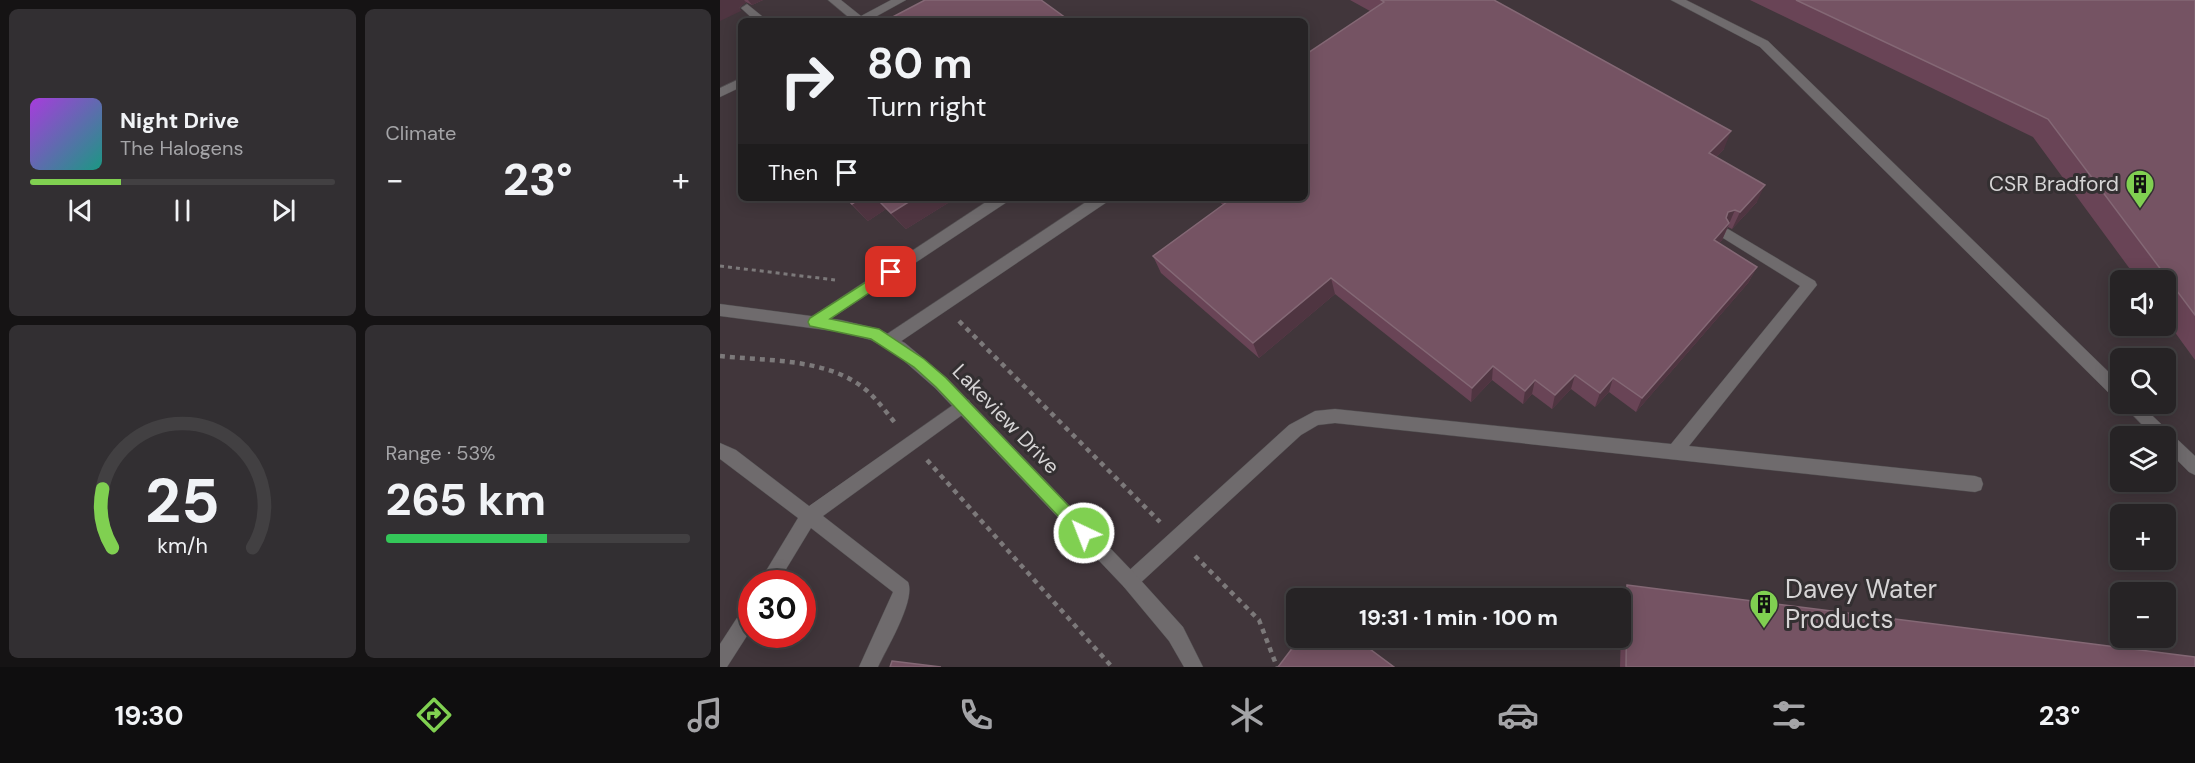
<!DOCTYPE html>
<meta charset="utf-8">
<style>
:root{--surface:#262325;--page:#322f32;--text:#f1f3f6;--muted:#a4a4a7;--line:#424042;--accent:#80d051}
body{margin:0;font-family:"DM Sans",sans-serif;background:var(--page);color:var(--text);height:100vh;display:flex;flex-direction:column;font-size:22px;white-space:nowrap}
*{box-sizing:border-box;margin:0}
p{font-size:20px;color:var(--muted)}
.icon{flex:none;width:33px;height:33px;fill:none;stroke:currentColor;stroke-width:2;stroke-linecap:round;stroke-linejoin:round}
.map{position:relative;flex:1;overflow:hidden}
.details{display:flex;flex-direction:column;gap:9px;padding:9px;background:#151314;width:720px}
.details>*{flex:none}
.hud{position:absolute;left:18px;top:18px;width:570px;height:183px;border-radius:9px;box-shadow:0 3px 15px #0003,0 0 0 2px var(--line);background:#262325;color:var(--text);overflow:hidden}
.controls{position:absolute;left:1390px;top:270px;display:grid;gap:12px}
.controls a{display:grid;place-items:center;width:66px;height:66px;border-radius:9px;background:var(--surface);box-shadow:0 3px 15px #0003,0 0 0 2px var(--line);font-size:30px}
.speed{position:absolute;left:18px;top:570px;display:flex;gap:12px;font-size:30px;font-weight:700;text-align:center}
.speed>*{display:grid;place-content:center;width:78px;height:78px;border-radius:50%;background:var(--surface);box-shadow:0 3px 15px #0003,0 0 0 2px var(--line);line-height:1}
.speed .limit{border:9px solid #d22;background:#fff;color:#111}
.pin{position:absolute;display:grid;place-items:center;width:51px;height:51px;color:#fff;margin:-26px;border-radius:12px;box-shadow:0 3px 9px #0006}
.me{position:absolute;width:66px;margin:-33px;rotate:317deg;stroke-linejoin:round;filter:drop-shadow(0 0 4px #0008)}
.turn{display:flex;align-items:center;gap:21px;height:126px;padding:0 30px;font-size:27px}
.turn .icon{width:78px;height:78px;stroke-width:2.5}
.turn b{display:block;font-size:42px;line-height:51px}
.then{display:flex;align-items:center;height:57px;padding:0 30px;background:#0003;gap:12px;font-size:22px}
.big{font-size:45px;font-weight:700;line-height:1.1}
.details .tile{flex:1;display:flex;flex-direction:column;justify-content:center;gap:9px;min-width:0;padding:0 21px;border-radius:9px;background:var(--page)}
.details .dial{align-items:center;gap:0}
.dial svg{height:156px;overflow:visible;fill:none;stroke:var(--line);stroke-width:7;stroke-linecap:round;text-anchor:middle}
.dial text{fill:var(--text);stroke:none}
.song{display:flex;align-items:center;gap:18px}
.cover{width:72px;height:72px;border-radius:9px;background:linear-gradient(135deg,hsl(280 70% 55%),hsl(170 70% 35%))}
.played{height:6px;border-radius:3px;background:linear-gradient(90deg,var(--accent) 30%,var(--line) 30%)}
.keys{display:flex;justify-content:space-around;direction:ltr}
.heat{display:flex;justify-content:space-between;align-items:center;font-size:33px;direction:ltr}
.charge{height:9px;border-radius:4px;background:linear-gradient(90deg,#34c759 53%,var(--line) 0)}
.details .tiles{flex:1;display:grid;gap:9px;grid-template-columns:repeat(2,1fr)}
.trip{position:absolute;left:566px;top:588px;width:345px;height:60px;border-radius:9px;background:var(--surface);box-shadow:0 3px 15px #0003,0 0 0 2px var(--line);font-weight:700;line-height:60px;text-align:center}
.menu{display:flex;height:96px;justify-content:space-around;align-items:center;background:#0f0e0f;color:var(--muted)}
.menu .icon{width:42px;height:42px}
.menu .selected{color:var(--accent)}
.menu b{font-size:27px;color:var(--text)}
main{display:flex;flex:1;min-height:0}
.map>svg:first-child{display:block}
.built{fill:#41363b;fill-rule:evenodd}
.lines{fill:none;stroke-linecap:round;stroke-linejoin:round}
.service-casing{stroke:#4f4c4e;stroke-width:1}
.minor-casing{stroke:#4f4c4e;stroke-width:1}
.path-far1{stroke:#7c797a;stroke-width:3;stroke-dasharray:4 4;stroke-linecap:butt}
.path{stroke:#7c797a;stroke-width:4.5;stroke-dasharray:5 5;stroke-linecap:butt}
.service{fill:#6f6b6d;fill-rule:evenodd}
.minor{fill:#6f6b6d;fill-rule:evenodd}
.wall{fill:#694456}
.shaded-wall{fill:#4f3541}
.building{fill:#755363;stroke:#846875;stroke-width:1.5}
.route{fill:#80d051;stroke:#538735;stroke-width:1.5}
.labels{text-anchor:middle;stroke-width:6;stroke-linejoin:round;paint-order:stroke}
.poi-label{font-size:21px;fill:#d6d4d5;stroke:#332f31;text-anchor:end}
.street-label{font-size:21px;fill:#d6d4d5;stroke:#332f31}
.near-poi-label{font-size:26px;fill:#d6d4d5;stroke:#332f31;text-anchor:start}
</style>
<main>
<section class="details">
<div class="tiles">
<div class="tile">
<div class="song"><i class="cover"></i><div><b>Night Drive</b><p>The Halogens</p></div></div>
<div class="played"></div>
<div class="keys"><svg class="icon" aria-label="previous" viewBox="0 0 24 24"><path d="M18 5L8 12l10 7zM5 5v14"/></svg><svg class="icon" aria-label="pause" viewBox="0 0 24 24"><path d="M8 5v14M16 5v14"/></svg><svg class="icon" aria-label="next" viewBox="0 0 24 24"><path d="M6 5l10 7-10 7zM19 5v14"/></svg></div>
</div>
<div class="tile"><p>Climate</p>
<div class="heat"><a>−</a><b class="big">23°</b><a>+</a></div>
</div>
<div class="tile dial"><svg viewBox="0 0 100 80">
<path d="M14 69A42 42 0 1 1 86 69"/>
<path d="M14 69A42 42 0 0 1 9 39" stroke="#80d051"/>
<text x="50" y="56" font-size="32" font-weight="700">25</text>
<text x="50" y="72" font-size="11">km/h</text>
</svg></div>
<div class="tile"><p>Range · 53%</p><b class="big">265 km</b><div class="charge"></div></div>
</div>
</section>
<div class="map">
<svg width="1475" height="667" viewBox="0 0 1475 667">
<rect width="100%" height="100%" fill="#332f31"/>
<!-- built -->
<path class="built" d="M 0,0 L 1475,0 L 1475,667 L 0,667 ZM 21,21 L 585,21 L 585,198 L 21,198 ZM 1401,280 L 1446,280 L 1446,326 L 1401,326 ZM 1401,358 L 1446,358 L 1446,404 L 1401,404 ZM 1401,436 L 1446,436 L 1446,482 L 1401,482 ZM 1401,514 L 1446,514 L 1446,560 L 1401,560 ZM 32,584 L 82,584 L 82,634 L 32,634 ZM 1401,592 L 1446,592 L 1446,638 L 1401,638 ZM 576,598 L 900,598 L 900,638 L 576,638 Z"/>
<g class="lines">
<!-- service casing -->
<g class="service-casing">
<path id="service" d="M 108,0 L 121,0 L 141,16 L 171,0 L 186,0 L 148,21 L 133,21 Z
M 951,0 L 966,0 L 1048,41 L 1401,384 L 1401,401 L 1395,399 L 1040,47 Z
M 27,4 L 48,21 L 35,21 L 21,8 Z
M 21,78 L 21,87 L 0,97 L 0,88 Z
M 272,198 L 289,198 L 287,202 L 100,326 L 95,328 L 90,326 L 88,322 L 90,318 Z
M 372,198 L 389,198 L 387,202 L 174,346 L 169,347 L 164,346 L 161,341 L 164,336 Z
M 1008,229 L 1095,281 L 1097,285 L 969,446 L 1255,476 L 1261,478 L 1263,484 L 1261,490 L 1255,492 L 615,423 L 598,425 L 581,435 L 416,587 L 410,590 L 404,587 L 401,581 L 404,575 L 569,425 L 595,411 L 615,409 L 951,444 L 1080,286 L 1003,238 L 1001,234 L 1003,230 Z
M 243,398 L 249,400 L 251,405 L 249,410 L 103,516 L 188,582 C 196,600 167,648 158,667 L 139,667 L 173,592 L 91,528 L 57,584 L 38,584 L 78,518 L 0,459 L 0,443 L 16,450 L 89,506 Z
M 1402,404 L 1420,404 L 1475,456 L 1475,475 L 1469,472 L 1446,449 L 1446,436 L 1433,436 Z
M 32,601 L 32,628 L 7,667 L 0,667 L 0,644 L 26,604 Z"/>
</g>
<!-- minor casing -->
<g class="minor-casing">
<path id="minor" d="M 0,304 L 121,320 L 159,329 L 185,343 L 227,378 L 416,575 L 463,627 L 483,667 L 464,667 L 449,641 L 404,587 L 215,388 L 175,353 L 151,340 L 121,332 L 0,316 Z"/>
</g>
<!-- path-far1 -->
<path class="path-far1" d="M 0,266 L 115,280"/>
<!-- path -->
<path class="path" d="M 239,321 L 440,522
M 0,356 C 45,361 103,358 141,386 C 155,396 165,411 176,424
M 207,460 L 392,667
M 475,556 L 539,620 L 557,667"/>
<!-- service -->
<use href="#service" class="service"/>
<!-- minor -->
<use href="#minor" class="minor"/>
</g>
<!-- wall -->
<path class="wall" d="M 0,0 L 43,0 L 32,5 L 26,2 L 19,8 L 21,11 Z
M 630,0 L 774,0 L 1004,149 L 996,157 L 1037,202 L 1012,229 L 1008,227 L 1002,240 L 999,243 L 1037,267 L 1028,283 L 916,412 L 889,392 L 875,407 L 851,389 L 832,409 L 812,394 L 803,404 L 772,380 L 751,402 L 615,294 L 539,358 L 441,273 L 433,256 L 503,205 L 495,198 L 585,198 L 650,11 Z
M 1030,0 L 1475,0 L 1475,360 L 1446,320 L 1446,280 L 1418,280 L 1313,137 Z
M 125,198 L 236,198 L 186,229 L 166,209 L 148,221 Z
M 907,585 L 1475,667 L 900,667 L 902,594 Z"/>
<!-- shaded-wall -->
<path class="shaded-wall" d="M 0,0 L 24,0 L 26,2 L 19,8 L 21,11 L 0,21 Z
M 28,0 L 43,0 L 32,5 Z
M 1011,131 L 1004,149 L 982,171 L 989,153 Z
M 1045,185 L 1037,202 L 1012,229 L 1020,212 Z
M 141,198 L 156,198 L 166,209 L 148,221 L 132,204 Z
M 195,198 L 236,198 L 186,229 L 171,213 Z
M 1015,210 L 1002,240 L 987,257 L 994,240 L 1001,229 L 1008,212 Z
M 1037,267 L 1028,283 L 916,412 L 922,398 Z
M 611,278 L 615,294 L 539,358 L 533,343 Z
M 773,366 L 772,380 L 751,402 L 752,388 Z
M 855,375 L 851,389 L 832,409 L 835,395 Z
M 893,378 L 889,392 L 875,407 L 880,393 Z
M 815,380 L 812,394 L 803,404 L 805,391 Z"/>
<!-- building -->
<path class="building" d="M 205,0 L 321,0 L 350,21 L 165,21 Z
M 661,0 L 774,0 L 1011,131 L 989,153 L 1045,185 L 1020,212 L 1015,210 L 1008,212 L 1006,218 L 1009,223 L 994,240 L 1037,267 L 922,398 L 893,378 L 880,393 L 855,375 L 835,395 L 815,380 L 805,391 L 773,366 L 752,388 L 611,278 L 533,343 L 433,256 L 511,199 L 510,198 L 585,198 L 585,55 L 664,2 Z
M 1076,0 L 1475,0 L 1475,315 L 1328,119 Z
M 126,198 L 141,198 L 132,204 Z
M 156,198 L 195,198 L 171,213 Z
M 907,585 L 1475,657 L 1475,667 L 906,667 Z
M 580,638 L 635,638 L 674,667 L 558,667 Z
M 172,661 L 221,667 L 170,667 Z"/>
<!-- route -->
<path class="route" d="M 171,266 L 178,272 L 176,275 L 110,319 L 159,329 L 204,359 L 226,378 L 370,528 L 372,533 L 370,538 L 364,541 L 359,538 L 216,387 L 194,367 L 151,339 L 90,326 L 88,322 L 90,318 Z"/>
<!-- icons -->
<defs>
<g id="building-pin" transform="scale(1.5)"><path d="M0 17L-7.5 6A9.5 9.5 0 1 1 7.5 6Z" fill="#80d051" stroke="#332f31"/><path d="M-4-6H4V6H1V3H-1V6H-4ZM-2.5-4.3h1.7v1.8h-1.7ZM.8-4.3h1.7v1.8H.8ZM-2.5-1h1.7V.8h-1.7ZM.8-1h1.7V.8H.8Z" fill="#111"/></g>
</defs>
<g fill-rule="evenodd">
<use href="#building-pin" x="1420" y="184"/>
<use href="#building-pin" x="1044" y="604"/>
</g>
<g class="labels">
<!-- poi labels -->
<g class="poi-label">
<text x="1399" y="191">CSR Bradford</text>
</g>
<!-- street labels -->
<g class="street-label">
<text transform="translate(286 419) rotate(46)" y="7">Lakeview Drive</text>
</g>
<!-- near-poi labels -->
<g class="near-poi-label">
<text x="1065" y="598">Davey Water<tspan x="1065" dy="30">Products</tspan></text>
</g>
</g>
</svg>
<div class="controls">
<a><svg class="icon" aria-label="sound" viewBox="0 0 24 24"><path d="M4 9h4l5-4v14l-5-4H4zM17 9q2 3 0 6"/></svg></a>
<a><svg class="icon" aria-label="search" viewBox="0 0 24 24"><circle cx="10" cy="10" r="6"/><path d="M15 15l6 6"/></svg></a>
<a><svg class="icon" aria-label="layers" viewBox="0 0 24 24"><path d="M12 4l9 5-9 5-9-5zM3 14l9 5 9-5"/></svg></a>
<a>+</a>
<a>−</a>
</div>
<div class="speed"><div class="limit">30</div></div>
<div class="pin" style="left:171px;top:272px;background:#d93025"><svg class="icon" aria-label="arrive" viewBox="0 0 24 24"><path d="M6 21V4h12l-3 4 3 4H6"/></svg></div>
<svg class="me" style="left:364px;top:533px" viewBox="-20 -20 40 40"><circle r="17" fill="#80d051" stroke="#fff" stroke-width="3"/><path d="M0-11L8 9 0 5-8 9z" fill="#fff"/></svg>
<div class="trip">19:31 · 1 min · 100 m</div>
<div class="hud">
<div class="turn"><svg class="icon" aria-label="right" viewBox="0 0 24 24"><path d="M7 20v-9h11M14 6l5 5-5 5"/></svg><div><b>80 m</b>Turn right</div></div>
<div class="then">Then<svg class="icon" aria-label="arrive" viewBox="0 0 24 24"><path d="M6 21V4h12l-3 4 3 4H6"/></svg></div>
</div>
</div>
</main>
<nav class="menu">
<b>19:30</b>
<svg class="icon selected" aria-label="directions" viewBox="0 0 24 24"><path d="M12 3l9 9-9 9-9-9zM9 14v-3h6M13 9l2 2-2 2"/></svg>
<svg class="icon" aria-label="music" viewBox="0 0 24 24"><path d="M9 18V5l10-2v13"/><circle cx="6" cy="18" r="3"/><circle cx="16" cy="16" r="3"/></svg>
<svg class="icon" aria-label="phone" viewBox="0 0 24 24"><path d="M5 4h4l2 5-3 2q2 4 5 5l2-3 5 2v4C11 20 4 13 5 4z"/></svg>
<svg class="icon" aria-label="climate" viewBox="0 0 24 24"><path d="M12 3v18M4 7l16 10M4 17L20 7"/></svg>
<svg class="icon" aria-label="car" viewBox="0 0 24 24"><path d="M5 17H2v-5l4-1 3-4h7l3 4 3 1v5h-3M9 17h6M6 11h13"/><circle cx="7" cy="17" r="2"/><circle cx="17" cy="17" r="2"/></svg>
<svg class="icon" aria-label="filters" viewBox="0 0 24 24"><path d="M4 7h16M4 17h16"/><circle cx="9" cy="7" r="2"/><circle cx="15" cy="17" r="2"/></svg>
<b>23°</b>
</nav>
